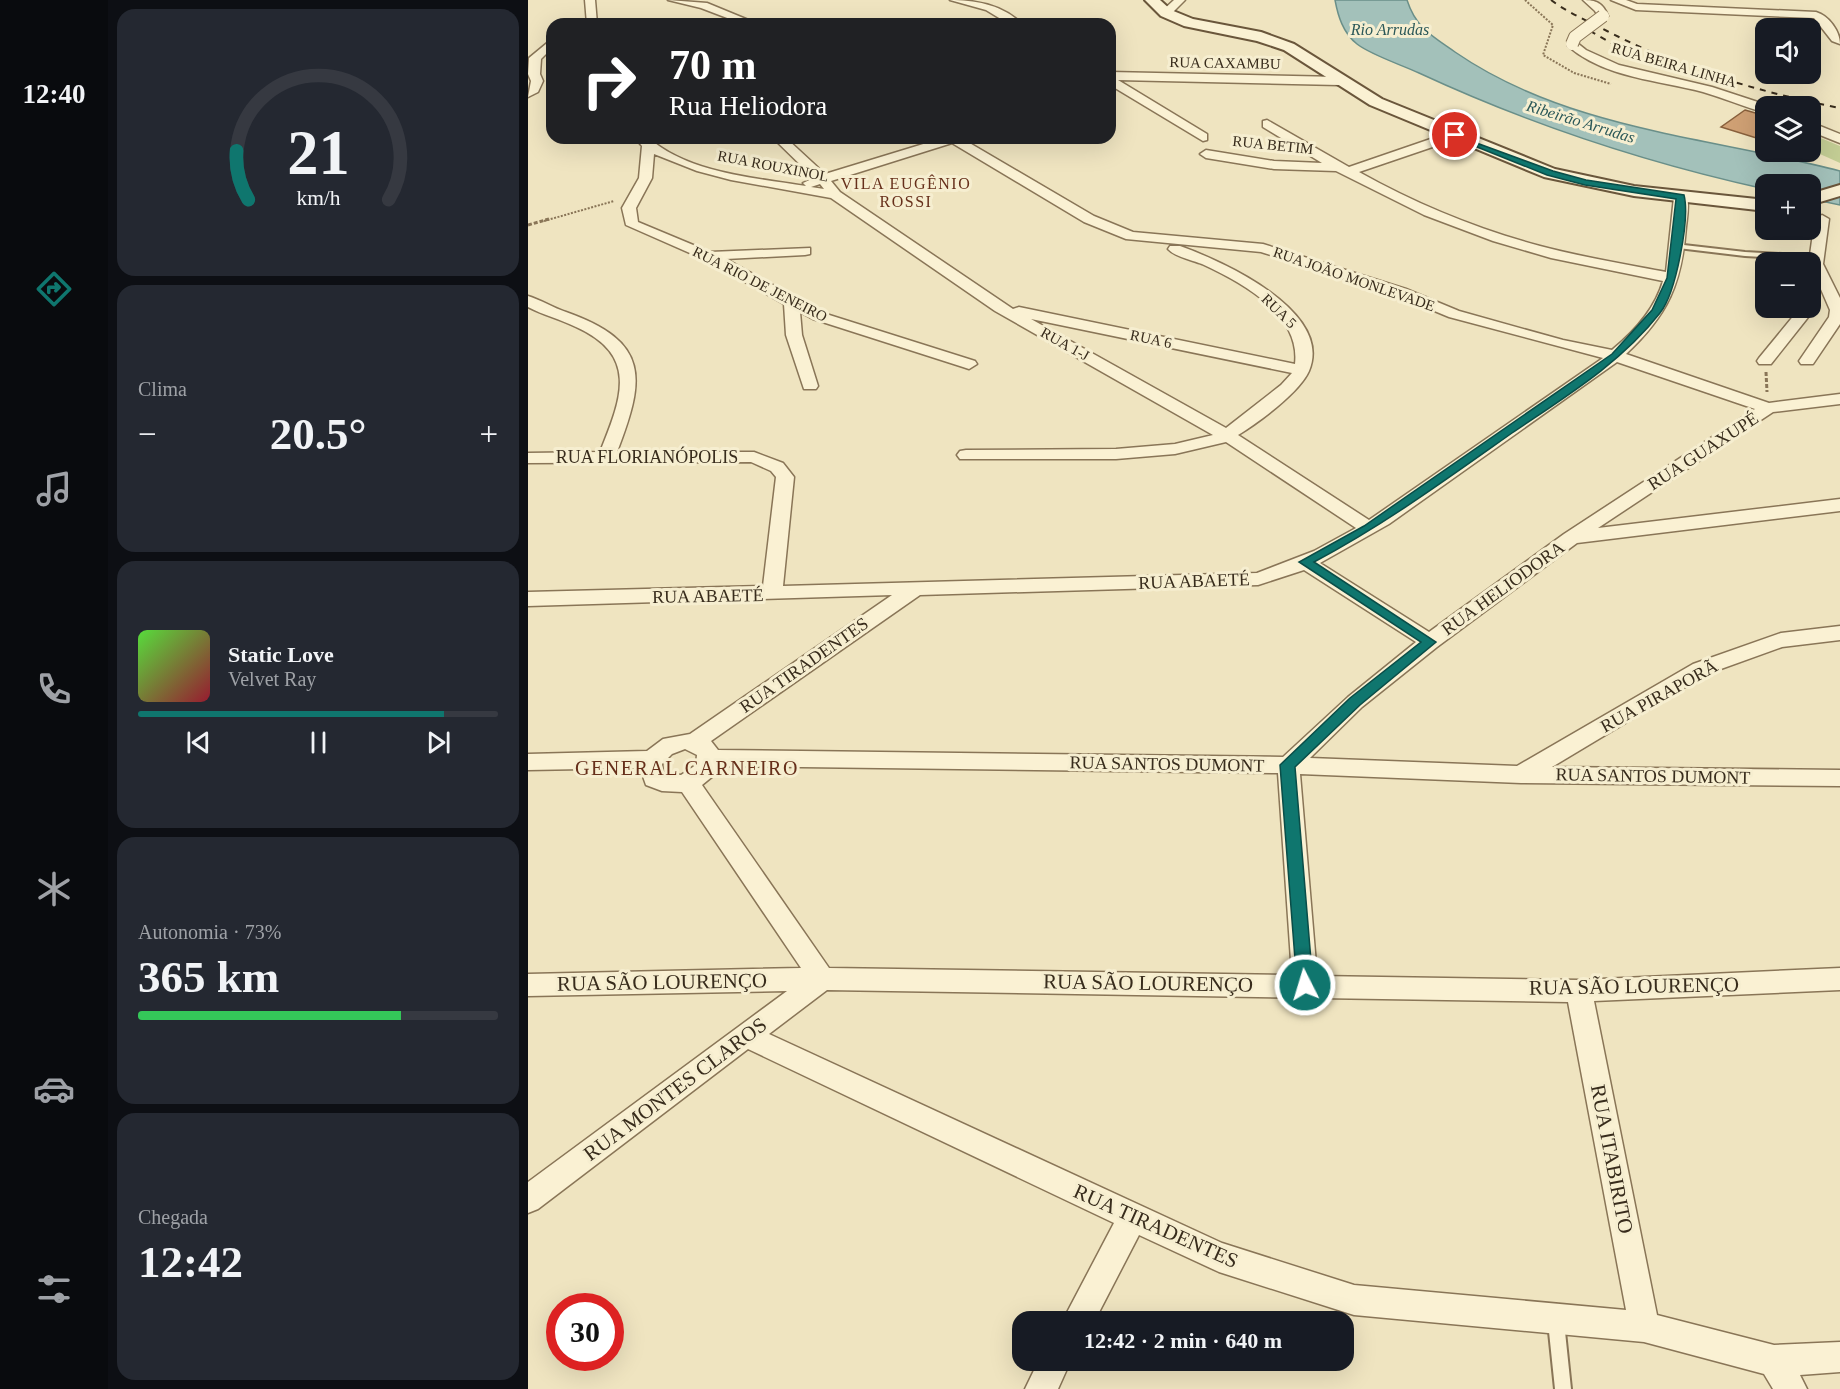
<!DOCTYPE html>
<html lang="pt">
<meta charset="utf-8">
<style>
:root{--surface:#171b24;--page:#242831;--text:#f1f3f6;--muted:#9ea1a6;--line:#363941;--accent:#0f766e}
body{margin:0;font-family:Georgia,serif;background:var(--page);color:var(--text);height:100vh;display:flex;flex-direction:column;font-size:22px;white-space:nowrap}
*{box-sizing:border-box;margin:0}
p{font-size:20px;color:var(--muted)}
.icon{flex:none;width:33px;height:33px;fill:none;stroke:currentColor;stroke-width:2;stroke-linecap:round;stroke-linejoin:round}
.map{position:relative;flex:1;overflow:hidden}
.side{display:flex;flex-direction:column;gap:9px;padding:9px;background:#0d0f14;width:420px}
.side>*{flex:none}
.guide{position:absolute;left:18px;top:18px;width:570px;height:126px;border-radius:18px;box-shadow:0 6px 24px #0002;background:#202124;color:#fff;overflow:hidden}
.buttons{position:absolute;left:1227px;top:18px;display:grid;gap:12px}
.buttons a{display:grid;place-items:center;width:66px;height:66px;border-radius:12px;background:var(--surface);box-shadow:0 6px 24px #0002;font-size:30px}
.speed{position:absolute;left:18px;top:1293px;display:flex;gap:12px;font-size:30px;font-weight:700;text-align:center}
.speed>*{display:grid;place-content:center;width:78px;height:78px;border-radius:50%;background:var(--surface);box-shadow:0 6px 24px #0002;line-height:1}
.speed .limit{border:9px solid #d22;background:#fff;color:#111}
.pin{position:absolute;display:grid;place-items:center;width:51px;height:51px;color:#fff;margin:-26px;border:3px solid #fff;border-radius:50%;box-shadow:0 2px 6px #0007}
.me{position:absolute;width:66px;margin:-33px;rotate:355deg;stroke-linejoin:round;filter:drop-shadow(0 0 4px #0008)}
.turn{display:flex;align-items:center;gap:21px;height:126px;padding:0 24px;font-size:27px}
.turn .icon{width:78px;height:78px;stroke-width:2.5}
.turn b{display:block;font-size:42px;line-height:51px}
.big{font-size:45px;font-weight:800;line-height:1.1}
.side .card{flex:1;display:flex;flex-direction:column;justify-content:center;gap:9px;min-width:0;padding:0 21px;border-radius:18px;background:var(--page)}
.side .dial{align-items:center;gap:0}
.dial svg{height:156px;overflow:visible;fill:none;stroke:var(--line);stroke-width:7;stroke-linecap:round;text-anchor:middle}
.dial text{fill:var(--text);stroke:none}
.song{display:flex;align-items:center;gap:18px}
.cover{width:72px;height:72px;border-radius:9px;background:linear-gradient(135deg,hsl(110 70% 55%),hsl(350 70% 35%))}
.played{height:6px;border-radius:3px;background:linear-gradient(90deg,var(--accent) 85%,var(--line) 85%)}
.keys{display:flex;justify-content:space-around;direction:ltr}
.heat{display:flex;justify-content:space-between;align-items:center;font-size:33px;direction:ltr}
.charge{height:9px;border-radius:4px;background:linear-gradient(90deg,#34c759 73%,var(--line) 0)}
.trip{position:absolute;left:484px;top:1311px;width:342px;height:60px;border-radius:18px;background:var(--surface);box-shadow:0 6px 24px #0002;font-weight:800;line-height:60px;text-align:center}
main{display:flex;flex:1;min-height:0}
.menu{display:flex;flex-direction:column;width:108px;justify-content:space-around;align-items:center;background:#090b0e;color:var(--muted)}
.menu .icon{width:42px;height:42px}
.menu .selected{color:var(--accent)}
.menu b{font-size:27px;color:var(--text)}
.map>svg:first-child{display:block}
.green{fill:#c3cd94}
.water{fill:#a3c1ba;stroke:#6a8f89;stroke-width:1.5}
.building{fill:#cfa074;stroke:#89603c;stroke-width:1.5}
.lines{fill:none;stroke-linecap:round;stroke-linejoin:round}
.lane-casing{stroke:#897557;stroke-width:4}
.street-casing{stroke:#897557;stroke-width:3}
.secondary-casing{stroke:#6a563b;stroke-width:4}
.path-far1{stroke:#897557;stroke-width:2;stroke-dasharray:2 1.5;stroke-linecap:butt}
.path{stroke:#897557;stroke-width:3;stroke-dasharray:4 2;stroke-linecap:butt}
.lane{fill:#faf1d3;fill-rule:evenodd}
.street{fill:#faf1d3;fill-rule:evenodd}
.secondary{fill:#faf1d3;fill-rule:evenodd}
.rail{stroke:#382c1c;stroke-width:2;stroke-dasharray:6 6;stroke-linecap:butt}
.street-bridge-casing{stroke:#897557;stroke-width:14;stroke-linecap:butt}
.street-bridge{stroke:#faf1d3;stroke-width:12}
.route{fill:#0f766e;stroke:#0a4d48;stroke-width:1.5}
.labels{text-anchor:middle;stroke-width:6;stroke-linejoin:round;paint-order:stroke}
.far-street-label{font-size:15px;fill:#382c1c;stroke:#f6eed0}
.far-water-label{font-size:16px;font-style:italic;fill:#2b5858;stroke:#f6eed0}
.far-neighbourhood-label{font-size:16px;letter-spacing:1.5px;fill:#662f1a;stroke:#f6eed0}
.street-label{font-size:18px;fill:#382c1c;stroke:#f6eed0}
.neighbourhood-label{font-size:20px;letter-spacing:1.5px;fill:#662f1a;stroke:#f6eed0}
.near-street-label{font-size:21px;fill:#382c1c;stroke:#f6eed0}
</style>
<main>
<nav class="menu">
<b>12:40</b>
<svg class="icon selected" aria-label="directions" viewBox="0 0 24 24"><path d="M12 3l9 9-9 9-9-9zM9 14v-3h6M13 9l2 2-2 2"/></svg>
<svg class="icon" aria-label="music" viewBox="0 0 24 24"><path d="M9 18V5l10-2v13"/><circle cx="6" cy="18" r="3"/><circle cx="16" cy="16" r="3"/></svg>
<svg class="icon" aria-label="phone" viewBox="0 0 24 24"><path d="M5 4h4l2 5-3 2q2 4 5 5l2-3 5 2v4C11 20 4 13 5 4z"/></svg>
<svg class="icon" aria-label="climate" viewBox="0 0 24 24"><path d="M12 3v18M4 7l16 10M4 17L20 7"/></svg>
<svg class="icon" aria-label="car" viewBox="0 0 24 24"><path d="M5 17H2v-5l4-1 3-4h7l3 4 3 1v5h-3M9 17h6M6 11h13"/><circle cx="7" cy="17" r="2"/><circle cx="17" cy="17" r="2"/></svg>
<svg class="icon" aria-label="filters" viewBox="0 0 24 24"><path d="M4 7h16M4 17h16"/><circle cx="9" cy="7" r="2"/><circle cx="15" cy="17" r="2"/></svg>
</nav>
<section class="side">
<div class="card dial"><svg viewBox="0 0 100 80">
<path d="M14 69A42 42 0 1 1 86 69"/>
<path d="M14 69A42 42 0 0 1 8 44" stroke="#0f766e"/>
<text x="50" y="56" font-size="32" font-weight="700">21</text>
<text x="50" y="72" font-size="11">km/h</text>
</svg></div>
<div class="card"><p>Clima</p>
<div class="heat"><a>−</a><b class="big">20.5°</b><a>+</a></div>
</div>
<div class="card">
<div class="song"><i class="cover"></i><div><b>Static Love</b><p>Velvet Ray</p></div></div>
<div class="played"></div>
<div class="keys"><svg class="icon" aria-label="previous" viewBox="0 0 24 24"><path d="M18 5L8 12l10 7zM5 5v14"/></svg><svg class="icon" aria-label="pause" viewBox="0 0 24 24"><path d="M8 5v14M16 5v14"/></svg><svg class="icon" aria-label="next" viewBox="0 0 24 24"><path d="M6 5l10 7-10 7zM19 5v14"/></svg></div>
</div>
<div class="card"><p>Autonomia · 73%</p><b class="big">365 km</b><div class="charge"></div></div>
<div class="card"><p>Chegada</p><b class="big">12:42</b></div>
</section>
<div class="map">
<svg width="1312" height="1389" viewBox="0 0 1312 1389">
<rect width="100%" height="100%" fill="#efe4c0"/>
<!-- green -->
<path class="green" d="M 1283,134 L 1312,146 L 1312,163 L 1283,150 Z"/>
<!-- water -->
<path class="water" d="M 807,0 L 879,0 C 888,28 904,36 927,52 C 1040,130 1183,137 1312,171 L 1312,205 L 1283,199 L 1282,184 L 1238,184 L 1237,189 C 1119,163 1001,124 891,73 C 874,65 843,55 829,44 C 815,33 810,16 807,0 Z"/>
<!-- building -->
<path class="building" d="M 1217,110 L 1238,116 L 1238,141 L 1193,127 Z"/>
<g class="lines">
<!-- lane casing -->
<g class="lane-casing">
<path id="lane" d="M 1147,244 L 1217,252 L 1291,256 L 1295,258 L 1291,260 L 1217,256 L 1150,248 L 1147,248 Z
M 1028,1314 L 1033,1317 L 1036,1322 L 1043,1389 L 1027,1389 L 1020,1322 L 1023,1317 Z"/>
</g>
<!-- street casing -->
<g class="street-casing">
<path id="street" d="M 57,0 L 67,0 L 69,24 L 59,24 Z
M 140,0 L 179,3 L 230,24 L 215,24 L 173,8 Z
M 422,0 C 448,0 475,5 494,24 L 481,24 L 458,10 Z
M 646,0 L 657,0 L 642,15 L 634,15 L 634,11 Z
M 1055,0 C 1068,0 1075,3 1080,16 L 1071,18 L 1067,11 Z
M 1083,0 L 1098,0 L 1109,4 L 1288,12 C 1301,16 1312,31 1312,44 L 1304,41 L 1286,18 L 1108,10 Z
M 24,39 L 24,48 L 13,59 L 12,74 L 15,81 L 10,92 L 0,97 L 3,81 L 0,74 L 1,58 Z
M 1040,42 L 1048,42 L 1058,50 L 1091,65 L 1184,87 L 1242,106 L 1238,106 L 1238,113 C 1216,107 1196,98 1175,92 C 1130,80 1077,78 1040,46 Z
M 582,72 L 811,77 L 817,81 L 811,85 L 590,80 L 679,134 L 679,140 L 675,141 L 582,85 Z
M 739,120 L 821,167 L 923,132 L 931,132 L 931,138 L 831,172 C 888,204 949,229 1012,246 C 1053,257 1096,264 1138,272 L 1146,197 L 1153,193 L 1158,194 C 1162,203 1159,217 1158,227 C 1154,283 1140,315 1098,354 L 1241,403 L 1312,394 L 1312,404 L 1245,412 L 1070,528 L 1312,499 L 1312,511 L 1049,543 L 909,647 L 834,707 L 782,758 L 989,766 L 1165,664 L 1253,633 L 1312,626 L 1312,640 L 1254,647 L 1179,674 L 1024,767 L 1312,770 L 1312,786 L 993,783 L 772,774 L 789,976 L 1051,980 L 1312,968 L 1312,990 L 1066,1001 L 1129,1315 L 1246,1345 L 1312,1342 L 1312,1372 L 1272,1375 L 1279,1389 L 1245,1389 L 1236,1374 L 1116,1342 L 826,1315 L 691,1272 L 611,1235 L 566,1322 L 534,1322 L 586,1223 L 220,1049 L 10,1209 L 0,1213 L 0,1182 L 259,991 L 0,996 L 0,974 L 273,968 L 154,792 L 134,791 L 118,785 L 112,768 L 0,770 L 0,754 L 119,751 L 135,739 L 162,734 L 364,595 L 0,606 L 0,592 L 235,586 L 248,477 L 243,471 L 223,462 L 0,463 L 0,453 L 72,452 C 93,399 112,356 48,327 C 32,319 15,315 0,307 L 0,296 C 13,300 26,308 38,312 C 123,342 117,379 89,452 L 226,452 L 255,463 L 266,477 L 255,586 L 729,573 L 786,551 L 828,528 L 698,442 L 647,454 L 588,459 L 432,459 L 429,455 L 432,451 L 438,450 L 588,449 L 647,444 L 685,435 L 467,311 L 303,198 L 203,180 L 169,171 L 126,154 L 124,178 L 108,208 L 110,222 L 182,252 L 282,248 L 282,254 L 277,255 L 198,259 L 295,313 L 447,361 L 449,364 L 441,369 L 435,367 L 285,319 L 272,312 L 274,335 L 290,386 L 288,389 L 276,389 L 258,335 L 256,304 L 180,261 L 98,225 L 94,208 L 111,178 L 114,146 L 107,138 L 121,138 C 160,173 228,178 278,186 L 275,183 L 286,178 L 245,138 L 258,138 L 297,174 L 415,138 L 433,138 L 566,216 L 605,232 L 735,244 L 878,289 L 931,311 L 1035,340 L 1084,350 C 1106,332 1127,309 1135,281 L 1023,258 L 965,241 L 896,215 L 808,171 L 746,169 L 678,158 L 672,154 L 678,150 L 746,161 L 794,163 L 735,127 L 735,121 ZM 424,143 L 556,222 L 598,239 L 733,252 L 868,295 L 921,317 L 1075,358 L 841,520 L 710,435 C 730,423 772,392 781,371 C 806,311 694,261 652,246 L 642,246 L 640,249 C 647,257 664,260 674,264 C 713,282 773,314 767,364 L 491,307 L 485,309 L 312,192 L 303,181 ZM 292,184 L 296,189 L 283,187 ZM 503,319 L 764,373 L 753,385 L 698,428 ZM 1089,362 L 1227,409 L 1036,534 L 901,632 L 792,563 L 861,524 ZM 776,570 L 888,642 L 820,697 L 755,757 L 190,750 L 183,741 L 392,595 L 730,585 ZM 157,749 L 169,755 L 168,765 L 153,775 L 135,773 L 134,764 L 144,754 ZM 189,766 L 750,773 L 764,975 L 301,968 L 174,785 L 185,776 ZM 299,990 L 1040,1002 L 1098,1310 L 826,1285 L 694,1243 L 241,1034 Z
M 1282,122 L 1312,134 L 1312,143 L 1282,131 Z
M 1294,215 L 1301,219 L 1295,264 L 1312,298 L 1312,324 L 1285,364 L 1273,364 L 1271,361 L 1301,317 L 1302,310 L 1292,287 L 1290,304 L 1285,311 L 1243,364 L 1231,364 L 1229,361 L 1231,358 L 1272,308 L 1282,308 L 1281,262 L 1287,219 Z
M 511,1360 L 543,1360 L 530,1389 L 497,1389 Z"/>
</g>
<!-- secondary casing -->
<g class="secondary-casing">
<path id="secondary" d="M 617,0 L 632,0 L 643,10 L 665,19 L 733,32 L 766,44 L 854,99 L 1027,169 L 1106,186 L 1238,200 L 1238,211 L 1106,196 L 1016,177 L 842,105 L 756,50 L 729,41 L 656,26 L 633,16 Z
M 1312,185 L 1312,196 L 1282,205 L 1282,194 Z"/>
</g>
<!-- path-far1 -->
<path class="path-far1" d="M 997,0 L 1025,25 L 1015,55 L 1046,73 L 1083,84
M 16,221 L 86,201"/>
<!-- path -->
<path class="path" d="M 0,225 L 21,219
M 1238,372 L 1239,392"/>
<!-- lane -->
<use href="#lane" class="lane"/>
<!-- street -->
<use href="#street" class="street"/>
<!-- secondary -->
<use href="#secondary" class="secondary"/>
<!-- rail -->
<path class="rail" d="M 1023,0 C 1040,13 1060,21 1079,31 C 1153,69 1231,92 1312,108
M 1062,31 L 1101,53"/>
<!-- street-bridge casing -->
<g class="street-bridge-casing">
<path id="street-bridge" d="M 1044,44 L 1047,37 L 1075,16"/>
</g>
<!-- street-bridge -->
<use href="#street-bridge" class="street-bridge"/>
</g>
<!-- route -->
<path class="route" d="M 924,134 L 1025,171 L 1058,180 L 1156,195 C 1162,219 1148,293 1132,313 C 1092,364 1037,397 984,433 C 919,479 856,525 786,562 L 908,642 L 832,705 L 767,767 L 785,985 L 783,990 L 771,990 L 769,985 L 752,765 L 822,698 L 893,642 L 771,562 L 836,526 L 1084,354 L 1124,310 L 1139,278 L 1148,199 L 1057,185 L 1019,175 L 924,137 Z"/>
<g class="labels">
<!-- far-street labels -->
<g class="far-street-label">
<text transform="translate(697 63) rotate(1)" y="5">RUA CAXAMBU</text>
<text transform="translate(1146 65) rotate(16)" y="5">RUA BEIRA LINHA</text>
<text transform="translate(745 145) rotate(6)" y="5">RUA BETIM</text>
<text transform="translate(245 166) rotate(11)" y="5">RUA ROUXINOL</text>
<text transform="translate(826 279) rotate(19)" y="5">RUA JOÃO MONLEVADE</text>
<text transform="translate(232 284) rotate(27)" y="5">RUA RIO DE JENEIRO</text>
<text transform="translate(751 311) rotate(44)" y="5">RUA 5</text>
<text transform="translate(623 339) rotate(12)" y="5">RUA 6</text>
<text transform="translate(537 344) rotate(29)" y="5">RUA 1-J</text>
</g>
<!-- far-water labels -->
<g class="far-water-label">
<text x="862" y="35">Rio Arrudas</text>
<text transform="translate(1053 121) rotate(17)" y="6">Ribeirão Arrudas</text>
</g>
<!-- far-neighbourhood labels -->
<g class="far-neighbourhood-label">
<text x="378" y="189">VILA EUGÊNIO<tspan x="378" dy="18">ROSSI</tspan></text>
</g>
<!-- street labels -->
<g class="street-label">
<text transform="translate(1175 451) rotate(-33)" y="6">RUA GUAXUPÉ</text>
<text x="119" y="463">RUA FLORIANÓPOLIS</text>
<text transform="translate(666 581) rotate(-2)" y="6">RUA ABAETÉ</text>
<text transform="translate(975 588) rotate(-36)" y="6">RUA HELIODORA</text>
<text transform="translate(180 596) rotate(-1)" y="6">RUA ABAETÉ</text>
<text transform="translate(276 665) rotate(-35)" y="6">RUA TIRADENTES</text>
<text transform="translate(1131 696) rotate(-29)" y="6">RUA PIRAPORÃ</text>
<text transform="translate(639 764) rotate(1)" y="6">RUA SANTOS DUMONT</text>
<text transform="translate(1125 776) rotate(1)" y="6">RUA SANTOS DUMONT</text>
</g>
<!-- neighbourhood labels -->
<g class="neighbourhood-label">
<text x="159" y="775">GENERAL CARNEIRO</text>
</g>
<!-- near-street labels -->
<g class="near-street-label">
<text transform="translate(134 982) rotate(-1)" y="7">RUA SÃO LOURENÇO</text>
<text transform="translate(620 983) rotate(1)" y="7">RUA SÃO LOURENÇO</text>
<text transform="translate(1106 986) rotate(-1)" y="7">RUA SÃO LOURENÇO</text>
<text transform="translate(147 1089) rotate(-37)" y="7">RUA MONTES CLAROS</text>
<text transform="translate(1084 1159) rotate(79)" y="7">RUA ITABIRITO</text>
<text transform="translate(628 1226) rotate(24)" y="7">RUA TIRADENTES</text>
</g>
</g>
</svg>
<div class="buttons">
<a><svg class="icon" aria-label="sound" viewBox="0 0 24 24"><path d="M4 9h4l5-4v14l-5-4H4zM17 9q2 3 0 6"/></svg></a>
<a><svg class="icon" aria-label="layers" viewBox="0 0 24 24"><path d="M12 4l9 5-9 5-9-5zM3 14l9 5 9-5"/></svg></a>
<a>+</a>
<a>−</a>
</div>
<div class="speed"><div class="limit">30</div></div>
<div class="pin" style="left:927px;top:135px;background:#d93025"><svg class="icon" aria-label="arrive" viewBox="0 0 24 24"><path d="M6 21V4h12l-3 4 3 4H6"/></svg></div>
<svg class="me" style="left:777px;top:985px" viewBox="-20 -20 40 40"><circle r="17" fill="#0f766e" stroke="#fff" stroke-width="3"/><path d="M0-11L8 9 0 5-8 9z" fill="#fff"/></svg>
<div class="trip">12:42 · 2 min · 640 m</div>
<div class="guide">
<div class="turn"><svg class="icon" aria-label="right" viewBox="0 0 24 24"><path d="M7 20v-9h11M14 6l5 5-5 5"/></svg><div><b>70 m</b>Rua Heliodora</div></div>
</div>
</div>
</main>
